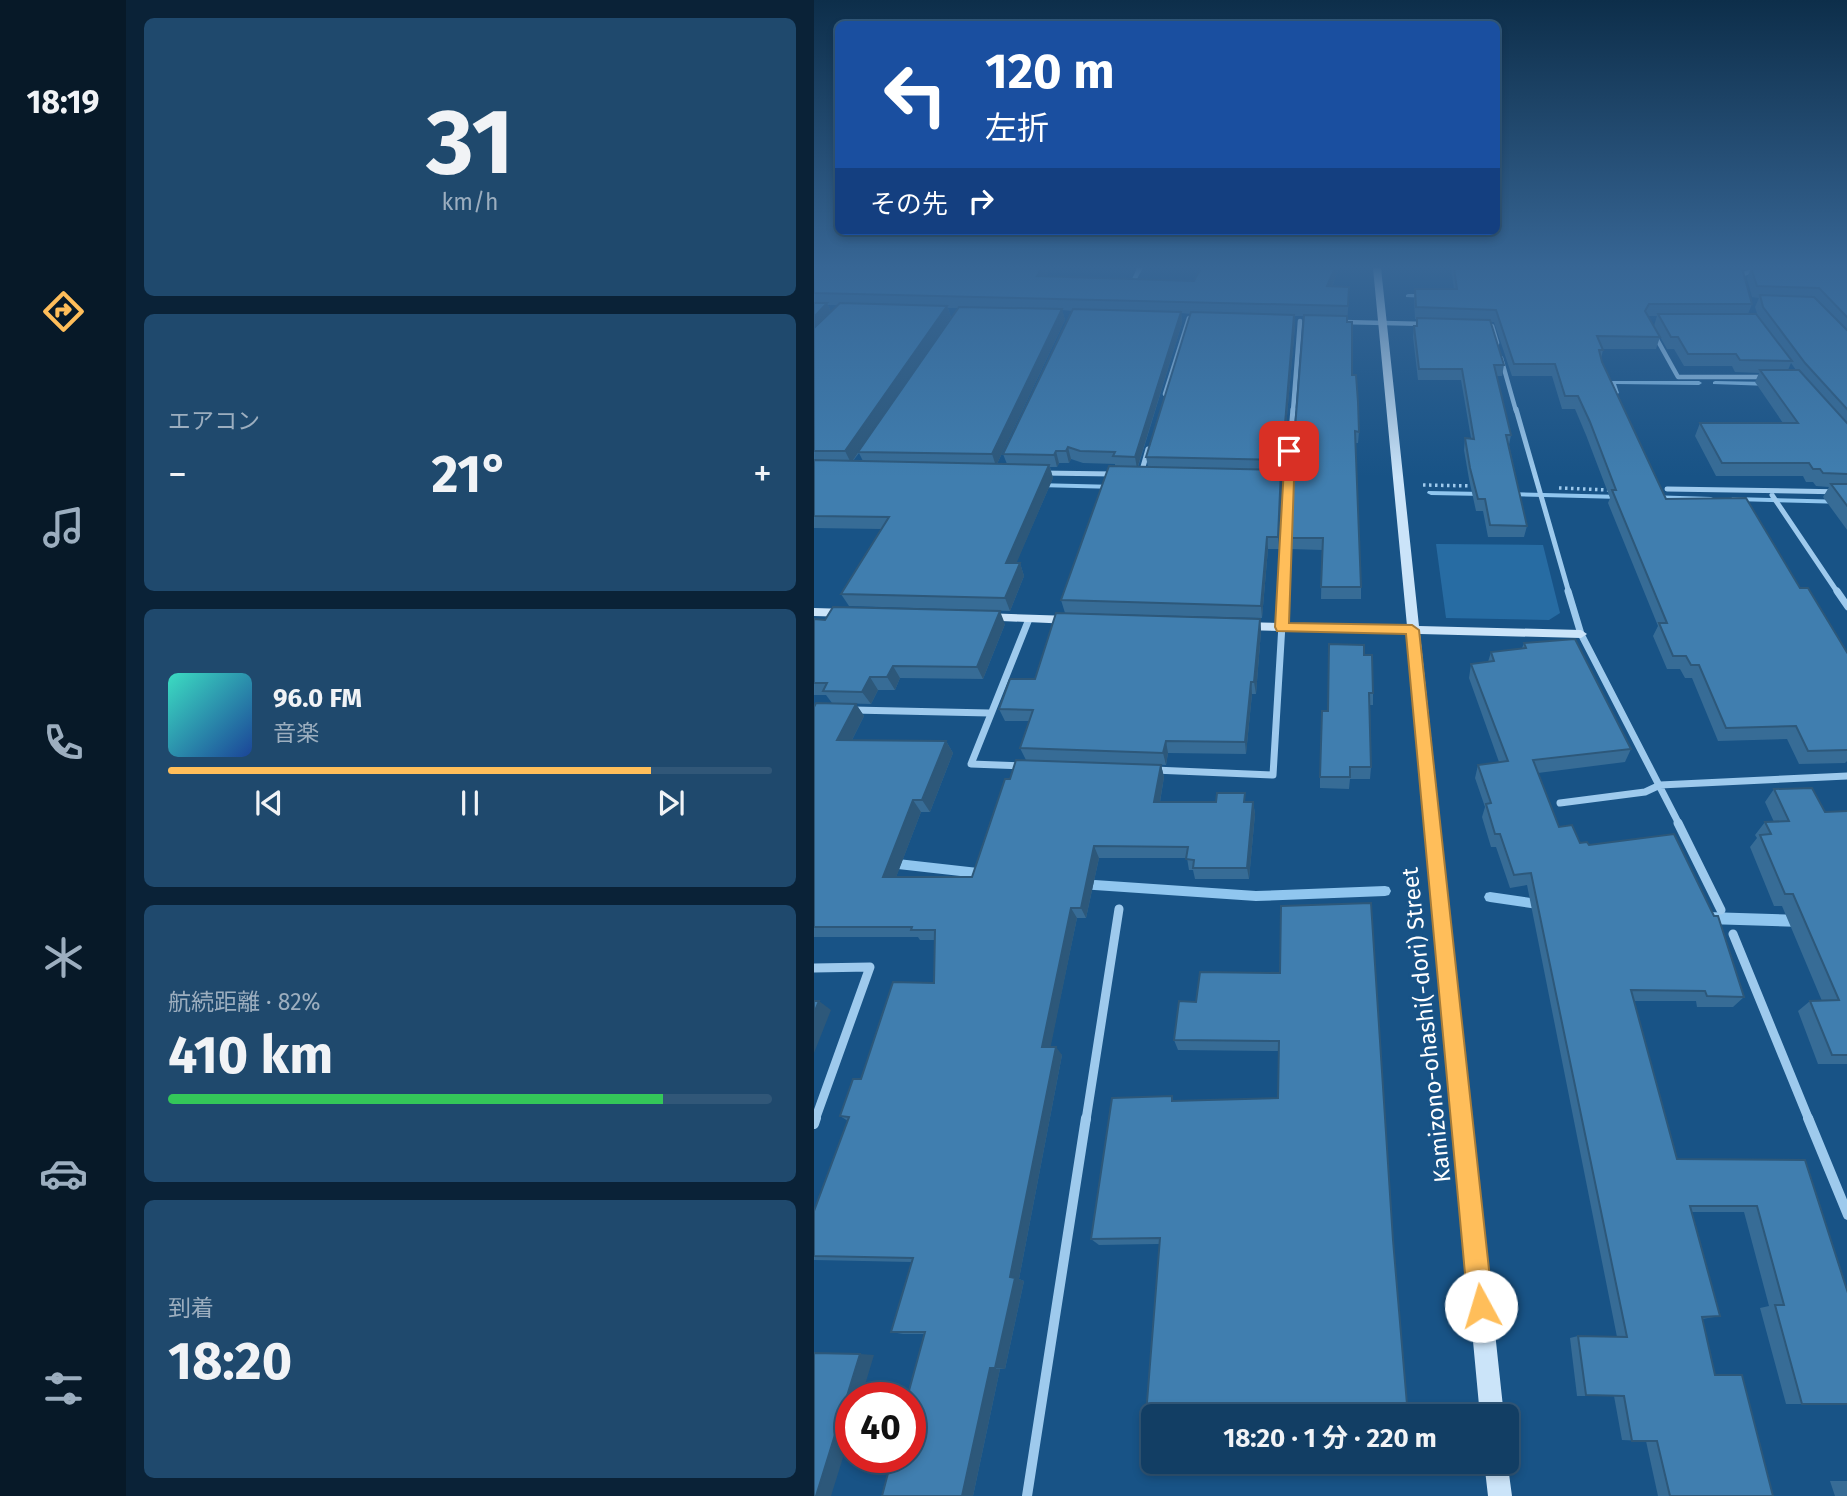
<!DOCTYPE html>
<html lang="ja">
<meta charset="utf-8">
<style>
:root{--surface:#123e64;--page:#1f496d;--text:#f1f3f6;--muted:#9caebf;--line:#315778;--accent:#ffbe5a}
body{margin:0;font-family:"Fira Sans","Noto Sans JP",sans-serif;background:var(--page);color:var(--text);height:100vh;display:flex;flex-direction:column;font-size:26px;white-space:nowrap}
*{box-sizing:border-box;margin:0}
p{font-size:23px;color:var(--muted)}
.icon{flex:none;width:38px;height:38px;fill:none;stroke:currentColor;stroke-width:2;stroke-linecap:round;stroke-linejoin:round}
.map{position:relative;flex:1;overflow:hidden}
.details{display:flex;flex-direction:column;gap:18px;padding:18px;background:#0a2237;width:688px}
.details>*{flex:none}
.banner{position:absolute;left:21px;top:21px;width:665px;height:214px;border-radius:10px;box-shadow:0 4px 10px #0003,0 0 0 2px var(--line);background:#1a4fa0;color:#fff;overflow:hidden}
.speed{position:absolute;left:21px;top:1382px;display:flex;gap:14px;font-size:35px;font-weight:700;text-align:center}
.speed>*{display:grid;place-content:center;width:91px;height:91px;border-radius:50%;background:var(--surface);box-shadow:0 4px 10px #0003,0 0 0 2px var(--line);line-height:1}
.speed .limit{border:10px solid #d22;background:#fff;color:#111}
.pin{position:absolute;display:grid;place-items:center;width:60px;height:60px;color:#fff;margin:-30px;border-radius:14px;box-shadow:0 4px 10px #0006}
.me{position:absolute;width:77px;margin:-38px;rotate:354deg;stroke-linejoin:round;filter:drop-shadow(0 0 5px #0008)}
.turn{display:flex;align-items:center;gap:24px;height:147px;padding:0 35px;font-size:32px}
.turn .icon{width:91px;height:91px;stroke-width:2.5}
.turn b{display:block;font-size:49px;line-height:60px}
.then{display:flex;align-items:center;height:66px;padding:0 35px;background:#0003;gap:14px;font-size:26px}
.big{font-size:52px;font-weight:700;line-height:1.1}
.details .widget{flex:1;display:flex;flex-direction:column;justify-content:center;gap:10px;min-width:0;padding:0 24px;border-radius:10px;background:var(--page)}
.details .dial{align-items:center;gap:0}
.dial b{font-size:91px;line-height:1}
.song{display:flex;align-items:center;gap:21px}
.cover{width:84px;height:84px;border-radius:10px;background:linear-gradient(135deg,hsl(170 70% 55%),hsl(220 70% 35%))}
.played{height:7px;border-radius:4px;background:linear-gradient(90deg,var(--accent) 80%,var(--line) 80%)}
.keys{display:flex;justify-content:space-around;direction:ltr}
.heat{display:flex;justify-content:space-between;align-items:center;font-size:38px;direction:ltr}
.charge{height:10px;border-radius:5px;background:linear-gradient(90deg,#34c759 82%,var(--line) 0)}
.trip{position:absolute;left:327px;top:1404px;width:378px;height:70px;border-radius:10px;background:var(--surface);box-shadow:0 4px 10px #0003,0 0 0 2px var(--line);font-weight:700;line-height:70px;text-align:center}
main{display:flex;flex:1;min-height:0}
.menu{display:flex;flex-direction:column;width:126px;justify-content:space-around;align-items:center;background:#071928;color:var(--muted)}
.menu .icon{width:49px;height:49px}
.menu .current{color:var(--accent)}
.menu b{font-size:32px;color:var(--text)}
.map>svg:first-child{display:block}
.green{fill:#276ca3}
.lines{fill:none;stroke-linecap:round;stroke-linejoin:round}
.stream{fill:#90c6ef;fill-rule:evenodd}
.path{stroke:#9ecaed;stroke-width:3.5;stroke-dasharray:2.5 3.5;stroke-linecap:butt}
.street-far4{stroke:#9ecaed;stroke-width:4.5}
.street-far3{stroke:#9ecaed;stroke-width:5}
.street-far2{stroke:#9ecaed;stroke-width:7}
.street-far1{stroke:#9ecaed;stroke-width:9}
.street{stroke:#9ecaed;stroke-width:10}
.secondary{fill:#cbe4f9;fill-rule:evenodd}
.wall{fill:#376c96;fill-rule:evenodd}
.shaded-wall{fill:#2d587a}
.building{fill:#407eaf;stroke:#2d587a;stroke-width:2}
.route{fill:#ffbe5a;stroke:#a67c3a;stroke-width:2}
.labels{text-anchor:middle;stroke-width:6;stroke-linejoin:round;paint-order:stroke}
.near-street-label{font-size:23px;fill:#fff;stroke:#185386}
</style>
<main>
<nav class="menu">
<b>18:19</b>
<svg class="icon current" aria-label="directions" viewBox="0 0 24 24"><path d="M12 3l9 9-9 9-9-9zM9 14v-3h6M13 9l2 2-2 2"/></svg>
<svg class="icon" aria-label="music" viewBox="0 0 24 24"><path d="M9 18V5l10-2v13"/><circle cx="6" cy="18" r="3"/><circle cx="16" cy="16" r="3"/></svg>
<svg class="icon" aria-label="phone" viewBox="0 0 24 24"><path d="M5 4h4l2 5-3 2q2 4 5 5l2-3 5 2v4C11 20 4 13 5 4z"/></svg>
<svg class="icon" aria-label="climate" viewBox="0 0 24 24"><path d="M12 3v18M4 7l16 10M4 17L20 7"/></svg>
<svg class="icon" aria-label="car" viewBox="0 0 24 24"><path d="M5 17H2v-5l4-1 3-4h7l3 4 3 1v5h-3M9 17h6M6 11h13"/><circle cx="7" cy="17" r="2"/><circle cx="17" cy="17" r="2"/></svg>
<svg class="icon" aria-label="filters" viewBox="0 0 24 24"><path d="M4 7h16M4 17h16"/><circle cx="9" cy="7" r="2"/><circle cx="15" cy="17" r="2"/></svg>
</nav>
<section class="details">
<div class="widget dial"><b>31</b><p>km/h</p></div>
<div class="widget"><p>エアコン</p>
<div class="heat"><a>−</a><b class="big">21°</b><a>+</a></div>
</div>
<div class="widget">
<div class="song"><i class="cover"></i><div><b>96.0 FM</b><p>音楽</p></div></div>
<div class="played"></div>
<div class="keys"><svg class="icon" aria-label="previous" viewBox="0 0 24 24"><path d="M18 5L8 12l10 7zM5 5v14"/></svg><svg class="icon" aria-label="pause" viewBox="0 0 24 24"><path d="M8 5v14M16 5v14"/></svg><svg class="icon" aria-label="next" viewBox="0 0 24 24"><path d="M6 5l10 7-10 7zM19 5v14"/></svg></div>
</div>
<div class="widget"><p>航続距離 · 82%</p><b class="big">410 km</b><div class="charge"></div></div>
<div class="widget"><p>到着</p><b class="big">18:20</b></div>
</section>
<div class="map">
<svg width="1034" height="1496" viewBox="0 0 1034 1496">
<rect width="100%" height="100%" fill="#185386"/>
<!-- green -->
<path class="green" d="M 622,544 L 729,545 L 746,613 L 735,620 L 632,618 Z"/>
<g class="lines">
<!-- stream -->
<path class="stream" d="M 323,268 L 329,268 L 318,288 L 314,288 Z
M 594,294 L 614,294 L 617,296 L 614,298 L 592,297 L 592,295 Z
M 796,381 L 885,381 L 888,383 L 885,385 L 802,384 L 805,393 L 802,395 L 799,393 Z
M 901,381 L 956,382 L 959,384 L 956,386 L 899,384 L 899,382 Z
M 221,483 L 303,485 L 307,487 L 303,489 L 224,487 L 221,487 Z
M 614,491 L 670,492 L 674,494 L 670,496 L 617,495 L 613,493 Z
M 690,492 L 807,495 L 811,497 L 807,499 L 693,496 L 690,496 Z
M 834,495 L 897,497 L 901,499 L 897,501 L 837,499 L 834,499 Z
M 918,497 L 1034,500 L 1034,504 L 921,501 L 917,499 Z
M 75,858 L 173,869 L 177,870 L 179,874 L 177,878 L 173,879 L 75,868 L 71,867 L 69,863 L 71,859 Z
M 266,879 L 442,891 L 571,886 L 575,887 L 577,891 L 575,895 L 571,896 L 442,901 L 266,889 L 262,888 L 260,884 L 262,880 Z
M 676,892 L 730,900 L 734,901 L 736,905 L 734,909 L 730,910 L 676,902 L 672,901 L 670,897 L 672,893 Z
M 893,912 L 988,915 L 992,917 L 994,921 L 992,925 L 988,927 L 893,924 L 889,922 L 887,918 L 889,914 Z"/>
<!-- path -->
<path class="path" d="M 609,485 L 660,486
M 745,488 L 796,490"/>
<!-- street-far4 -->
<path class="street-far4" d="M 929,280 L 927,275 L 938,271 L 938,268
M 529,322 L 612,324
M 669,326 L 678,326 L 683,343
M 840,334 L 864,377 L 950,377
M 687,358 L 702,411
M 351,394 L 375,318
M 479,411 L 486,321"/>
<!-- street-far3 -->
<path class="street-far3" d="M 702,409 L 755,593
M 228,473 L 300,474
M 327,474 L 334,449
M 853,489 L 1034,492
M 958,495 L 1024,593
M 469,593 L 473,477 L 479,409"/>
<!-- street-far2 -->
<path class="street-far2" d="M 754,591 L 767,634 L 865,824
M 1023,591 L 1034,607
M 39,710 L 175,713
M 210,766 L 157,764 L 215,619
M 340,770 L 459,775 L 470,591
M 746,803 L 831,792 L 846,785 L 1034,776"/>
<!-- street-far1 -->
<path class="street-far1" d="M 864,823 L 907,910
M 919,934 L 995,1120
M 0,968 L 56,967 L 1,1120
M 272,1120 L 305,909"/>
<!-- street -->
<path class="street" d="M 994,1118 L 1034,1215
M 0,1124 L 2,1118
M 213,1496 L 272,1118"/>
<!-- secondary -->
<path class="secondary" d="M 559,268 L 567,268 L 605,626 L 767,630 L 773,634 L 767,638 L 606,634 L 690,1416 L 666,1416 L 593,634 L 428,630 L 422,626 L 428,622 L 593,626 Z
M 0,608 L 34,609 L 40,613 L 34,617 L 0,616 Z
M 169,613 L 257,616 L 263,620 L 257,624 L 165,620 L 163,617 L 165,614 Z
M 693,1459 L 698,1496 L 674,1496 L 670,1461 L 693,1461 Z"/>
</g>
<!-- wall -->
<path class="wall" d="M 0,268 L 380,281 L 387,268 L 525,268 L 518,287 L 535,298 L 533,322 L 545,432 L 544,443 L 541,443 L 547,587 L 547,599 L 507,599 L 508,550 L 476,549 L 475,538 L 490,316 L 480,316 L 481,326 L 468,472 L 467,472 L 465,549 L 454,549 L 448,618 L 251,613 L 247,600 L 301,467 L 301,464 L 269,463 L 257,459 L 255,463 L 245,463 L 243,467 L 236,467 L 239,478 L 202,563 L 206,563 L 210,576 L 196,611 L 35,606 L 27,594 L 67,529 L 0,528 ZM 14,305 L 25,305 L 17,312 ZM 134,308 L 144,308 L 137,317 ZM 248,310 L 258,311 L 189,454 L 193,464 L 183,464 L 251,320 ZM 367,313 L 377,314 L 332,457 L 334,467 L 324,467 L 368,323 ZM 45,453 L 49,461 L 39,461 Z
M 637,268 L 933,268 L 929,271 L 938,304 L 934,314 L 944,317 L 941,307 L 945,298 L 938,297 L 933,278 L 937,268 L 1034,268 L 1034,531 L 1009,497 L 1015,487 L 1002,486 L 999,482 L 992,482 L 989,476 L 902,476 L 881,436 L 886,423 L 969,423 L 941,382 L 945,373 L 921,372 L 918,366 L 870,366 L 860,349 L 853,349 L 840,326 L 843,316 L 834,316 L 846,337 L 842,349 L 789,349 L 789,350 L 787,359 L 852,499 L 986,588 L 1034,654 L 1034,760 L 1031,763 L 985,764 L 973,739 L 904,741 L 878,678 L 871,678 L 866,669 L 853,669 L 839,636 L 844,626 L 794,503 L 796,498 L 772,435 L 761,409 L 748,409 L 738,376 L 698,376 L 680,322 L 676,322 L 690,365 L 688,376 L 682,376 L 697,435 L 695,445 L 713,526 L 710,537 L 674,537 L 669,511 L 662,511 L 655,479 L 650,450 L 651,438 L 657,438 L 647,380 L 604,380 L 599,337 L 600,326 L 602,326 L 603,319 L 601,319 L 600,300 L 601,289 L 640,289 ZM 977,363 L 982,370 L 974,370 Z
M 0,619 L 191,624 L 169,679 L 86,678 L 81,690 L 64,690 L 57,704 L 18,703 L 12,695 L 0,695 Z
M 446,619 L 447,631 L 442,694 L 438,694 L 432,754 L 354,753 L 352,765 L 212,760 L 206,748 L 215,721 L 191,721 L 185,709 L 221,679 Z
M 710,643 L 817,749 L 811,762 L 724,773 L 745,827 L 766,843 L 775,845 L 930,997 L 919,1007 L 883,1007 L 882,1001 L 820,1001 L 863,1159 L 991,1160 L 1034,1404 L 972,1404 L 946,1308 L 955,1306 L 930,1212 L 877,1212 L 906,1316 L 888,1319 L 901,1375 L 951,1469 L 959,1496 L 844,1496 L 832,1441 L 808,1440 L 800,1396 L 763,1396 L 756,1338 L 764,1336 L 803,1337 L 713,885 L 696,888 L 682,847 L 677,847 L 668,817 L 671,807 L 661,778 L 664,765 L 685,762 L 655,678 L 657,664 L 674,662 L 677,652 L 708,648 Z
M 550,655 L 559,693 L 559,705 L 556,705 L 557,767 L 556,779 L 536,779 L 535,789 L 506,788 L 506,777 L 514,711 Z
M 42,704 L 50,716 L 38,740 L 132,741 L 139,753 L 116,812 L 107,812 L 82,877 L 158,877 L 347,765 L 350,777 L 346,802 L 439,802 L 441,814 L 435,879 L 381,879 L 379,870 L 375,870 L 373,858 L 285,858 L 272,918 L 263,918 L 236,1047 L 248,1055 L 205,1279 L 210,1281 L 191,1369 L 186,1369 L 159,1496 L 68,1496 L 110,1334 L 89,1334 L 77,1332 L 98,1262 L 0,1260 L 0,1211 L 34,1121 L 26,1116 L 47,1079 L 120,983 L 121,940 L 106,940 L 104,937 L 0,937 L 0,707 Z
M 960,789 L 1011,812 L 1034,811 L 1034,1064 L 1004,1064 L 984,1011 L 996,1001 L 1008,1001 L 968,906 L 960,906 L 936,847 L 943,838 L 941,835 L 951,822 L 960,822 L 951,802 Z
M 466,973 L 579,1240 L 285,1245 L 277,1239 L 360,1101 L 464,1098 L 464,1051 L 364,1050 L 360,1040 L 382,1002 Z
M 1016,1481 L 1034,1481 L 1034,1496 L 1021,1496 Z"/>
<!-- shaded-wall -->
<path class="shaded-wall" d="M 228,268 L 238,268 L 226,287 L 223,276 Z
M 521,268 L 525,268 L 513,298 L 513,286 Z
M 13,303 L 18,314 L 0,334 L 0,317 Z
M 133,306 L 137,317 L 37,463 L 31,451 Z
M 248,309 L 251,320 L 182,466 L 178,454 Z
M 367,312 L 368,323 L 323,469 L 321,457 Z
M 480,315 L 481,326 L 468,472 L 468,460 Z
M 254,447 L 257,459 L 255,463 L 252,451 Z
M 242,451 L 245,463 L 243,467 L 240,455 Z
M 235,465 L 239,478 L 197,576 L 192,563 Z
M 467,470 L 468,482 L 465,549 L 464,537 Z
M 453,537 L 454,549 L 448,618 L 447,606 Z
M 206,563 L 210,576 L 196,611 L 191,598 Z
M 186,611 L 191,624 L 169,679 L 163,667 Z
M 446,619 L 447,631 L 442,694 L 440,682 Z
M 79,666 L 86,678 L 81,690 L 73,677 Z
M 56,677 L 64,690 L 57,704 L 48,692 Z
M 437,682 L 438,694 L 432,754 L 431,742 Z
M 42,704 L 50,716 L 32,752 L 23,740 Z
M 132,741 L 139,753 L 116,812 L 108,800 Z
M 352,741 L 354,753 L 352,765 L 349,753 Z
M 347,765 L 350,777 L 344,813 L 340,802 Z
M 99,800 L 107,812 L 78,888 L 69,877 Z
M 439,802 L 441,814 L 435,879 L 433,868 Z
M 280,846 L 285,858 L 272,918 L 267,908 Z
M 257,908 L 263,918 L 235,1055 L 228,1047 Z
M 5,1001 L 17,1010 L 0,1053 L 0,1013 Z
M 242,1047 L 248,1055 L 205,1279 L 210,1281 L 191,1369 L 181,1368 L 196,1277 Z
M 46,1354 L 60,1355 L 47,1398 L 37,1398 L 37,1432 L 17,1496 L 2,1496 Z
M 176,1368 L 186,1369 L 159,1496 L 148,1496 Z"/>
<!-- building -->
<path class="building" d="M 0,268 L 228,268 L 223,276 L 380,281 L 387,268 L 521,268 L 513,286 L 535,287 L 534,306 L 0,293 Z
M 640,268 L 928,268 L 938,304 L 835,304 L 831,311 L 846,337 L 783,336 L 789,350 L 785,350 L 788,362 L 852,499 L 932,498 L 986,588 L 994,588 L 1034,654 L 1034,750 L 994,751 L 982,726 L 912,728 L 885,665 L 877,665 L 872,656 L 859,656 L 845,623 L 853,623 L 798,490 L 802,490 L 776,422 L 764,396 L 751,396 L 741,364 L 700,364 L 682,310 L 602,307 L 601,289 L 643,289 Z
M 937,268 L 1034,268 L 1034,318 L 1005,288 L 943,286 Z
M 946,295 L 1000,297 L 1034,331 L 1034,410 L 991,363 L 949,307 Z
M 0,303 L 13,303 L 0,317 Z
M 26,303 L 133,306 L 31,451 L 0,451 L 0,328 Z
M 145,307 L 248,309 L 178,454 L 44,452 Z
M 259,309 L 367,312 L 321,457 L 299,456 L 301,452 L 266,451 L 254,447 L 252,451 L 242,451 L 240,455 L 189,454 Z
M 377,312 L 480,315 L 468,460 L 332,457 Z
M 844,314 L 942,314 L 978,361 L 926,360 L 922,354 L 874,354 L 864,337 L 857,337 Z
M 490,315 L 533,316 L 533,322 L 538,322 L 538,375 L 542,375 L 544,402 L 545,432 L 541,431 L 547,587 L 507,587 L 509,538 L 475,538 L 478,466 Z
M 603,318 L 676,320 L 690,365 L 680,365 L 697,435 L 692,435 L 713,526 L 676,525 L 671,499 L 664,499 L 656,468 L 651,438 L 660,439 L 648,369 L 605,369 L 600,326 L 603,326 Z
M 946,370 L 985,370 L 1034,424 L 1034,474 L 1009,473 L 1006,469 L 999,469 L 995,463 L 908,463 L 886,423 L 984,423 Z
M 0,460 L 235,465 L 192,563 L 206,563 L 191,598 L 27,594 L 75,517 L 0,516 Z
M 295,466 L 467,470 L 464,537 L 453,537 L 447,606 L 247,600 Z
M 1017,484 L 1034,484 L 1034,507 Z
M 19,607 L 186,611 L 163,667 L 79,666 L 73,677 L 56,677 L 48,692 L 9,691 L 13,683 L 0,683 L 0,619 L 11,620 Z
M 242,613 L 446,619 L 440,682 L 437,682 L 431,742 L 352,741 L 349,753 L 206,748 L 219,710 L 185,709 L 196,679 L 221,679 Z
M 761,639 L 817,749 L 719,760 L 745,827 L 758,825 L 766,843 L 773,842 L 775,845 L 860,834 L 900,916 L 904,916 L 930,997 L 893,996 L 891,991 L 817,990 L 863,1159 L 991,1160 L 1034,1293 L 1034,1404 L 988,1404 L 961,1305 L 970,1305 L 943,1206 L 876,1206 L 906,1316 L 888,1317 L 901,1375 L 928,1375 L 959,1496 L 856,1496 L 843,1441 L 818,1441 L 810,1396 L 772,1395 L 764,1336 L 813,1337 L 717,873 L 700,875 L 686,834 L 681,834 L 672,804 L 677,803 L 664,765 L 694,761 L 657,664 L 680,661 L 677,652 L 712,648 L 710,643 Z
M 515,644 L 550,645 L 550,655 L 558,655 L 559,693 L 555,693 L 557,767 L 536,767 L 536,777 L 506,777 L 508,711 L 514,711 Z
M 2,703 L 42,704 L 23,740 L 132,741 L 108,800 L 99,800 L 69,877 L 158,877 L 191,779 L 196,779 L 202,760 L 347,765 L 340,802 L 402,802 L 403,793 L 431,793 L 430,802 L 439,802 L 433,868 L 379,868 L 380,860 L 372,859 L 374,847 L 280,846 L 267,908 L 257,908 L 228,1047 L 242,1047 L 196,1277 L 201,1278 L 181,1368 L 176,1368 L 148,1496 L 68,1496 L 78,1458 L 96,1458 L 96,1398 L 93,1398 L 111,1332 L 77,1332 L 99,1258 L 0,1256 L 0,1211 L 35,1117 L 26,1116 L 39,1079 L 47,1079 L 79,982 L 120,983 L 121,930 L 97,930 L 98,927 L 0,927 L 0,707 Z
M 998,788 L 1011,812 L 1034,811 L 1034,1055 L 1018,1055 L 996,1001 L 1025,1000 L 979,894 L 971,894 L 946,835 L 957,834 L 951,822 L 975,821 L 960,789 Z
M 557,903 L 579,1240 L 594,1416 L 340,1416 L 340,1439 L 330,1440 L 346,1238 L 277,1239 L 298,1098 L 358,1096 L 358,1101 L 464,1098 L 465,1041 L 360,1040 L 365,1001 L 382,1002 L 386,972 L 466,973 L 467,906 Z
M 0,1001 L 5,1001 L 0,1013 Z
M 0,1353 L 46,1354 L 2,1496 L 0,1496 Z"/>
<!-- sky -->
<linearGradient id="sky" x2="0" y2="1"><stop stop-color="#0d2e4a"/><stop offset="0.56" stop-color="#376695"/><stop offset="1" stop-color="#376695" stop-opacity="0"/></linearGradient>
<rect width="1034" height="477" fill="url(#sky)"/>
<!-- route -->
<path class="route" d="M 471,449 L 481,451 L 475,623 L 598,625 L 605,630 L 679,1306 L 675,1314 L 667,1318 L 658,1314 L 654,1306 L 592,634 L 463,631 L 461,627 Z"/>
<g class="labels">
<!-- near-street labels -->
<g class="near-street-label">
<text transform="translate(612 1025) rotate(-96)" y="8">Kamizono-ohashi(-dori) Street</text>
</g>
</g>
</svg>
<div class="speed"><div class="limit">40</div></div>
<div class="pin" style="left:475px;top:451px;background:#d93025"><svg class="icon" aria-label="arrive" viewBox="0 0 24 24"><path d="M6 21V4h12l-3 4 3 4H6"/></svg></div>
<svg class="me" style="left:667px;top:1306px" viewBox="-20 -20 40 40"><circle r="19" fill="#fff"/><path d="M0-13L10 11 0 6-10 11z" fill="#ffbe5a"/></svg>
<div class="trip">18:20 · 1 分 · 220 m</div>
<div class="banner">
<div class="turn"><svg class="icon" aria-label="left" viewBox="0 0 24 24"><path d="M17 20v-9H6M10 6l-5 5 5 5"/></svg><div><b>120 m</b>左折</div></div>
<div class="then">その先<svg class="icon" aria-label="right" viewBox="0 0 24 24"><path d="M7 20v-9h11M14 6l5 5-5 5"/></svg></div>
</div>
</div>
</main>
